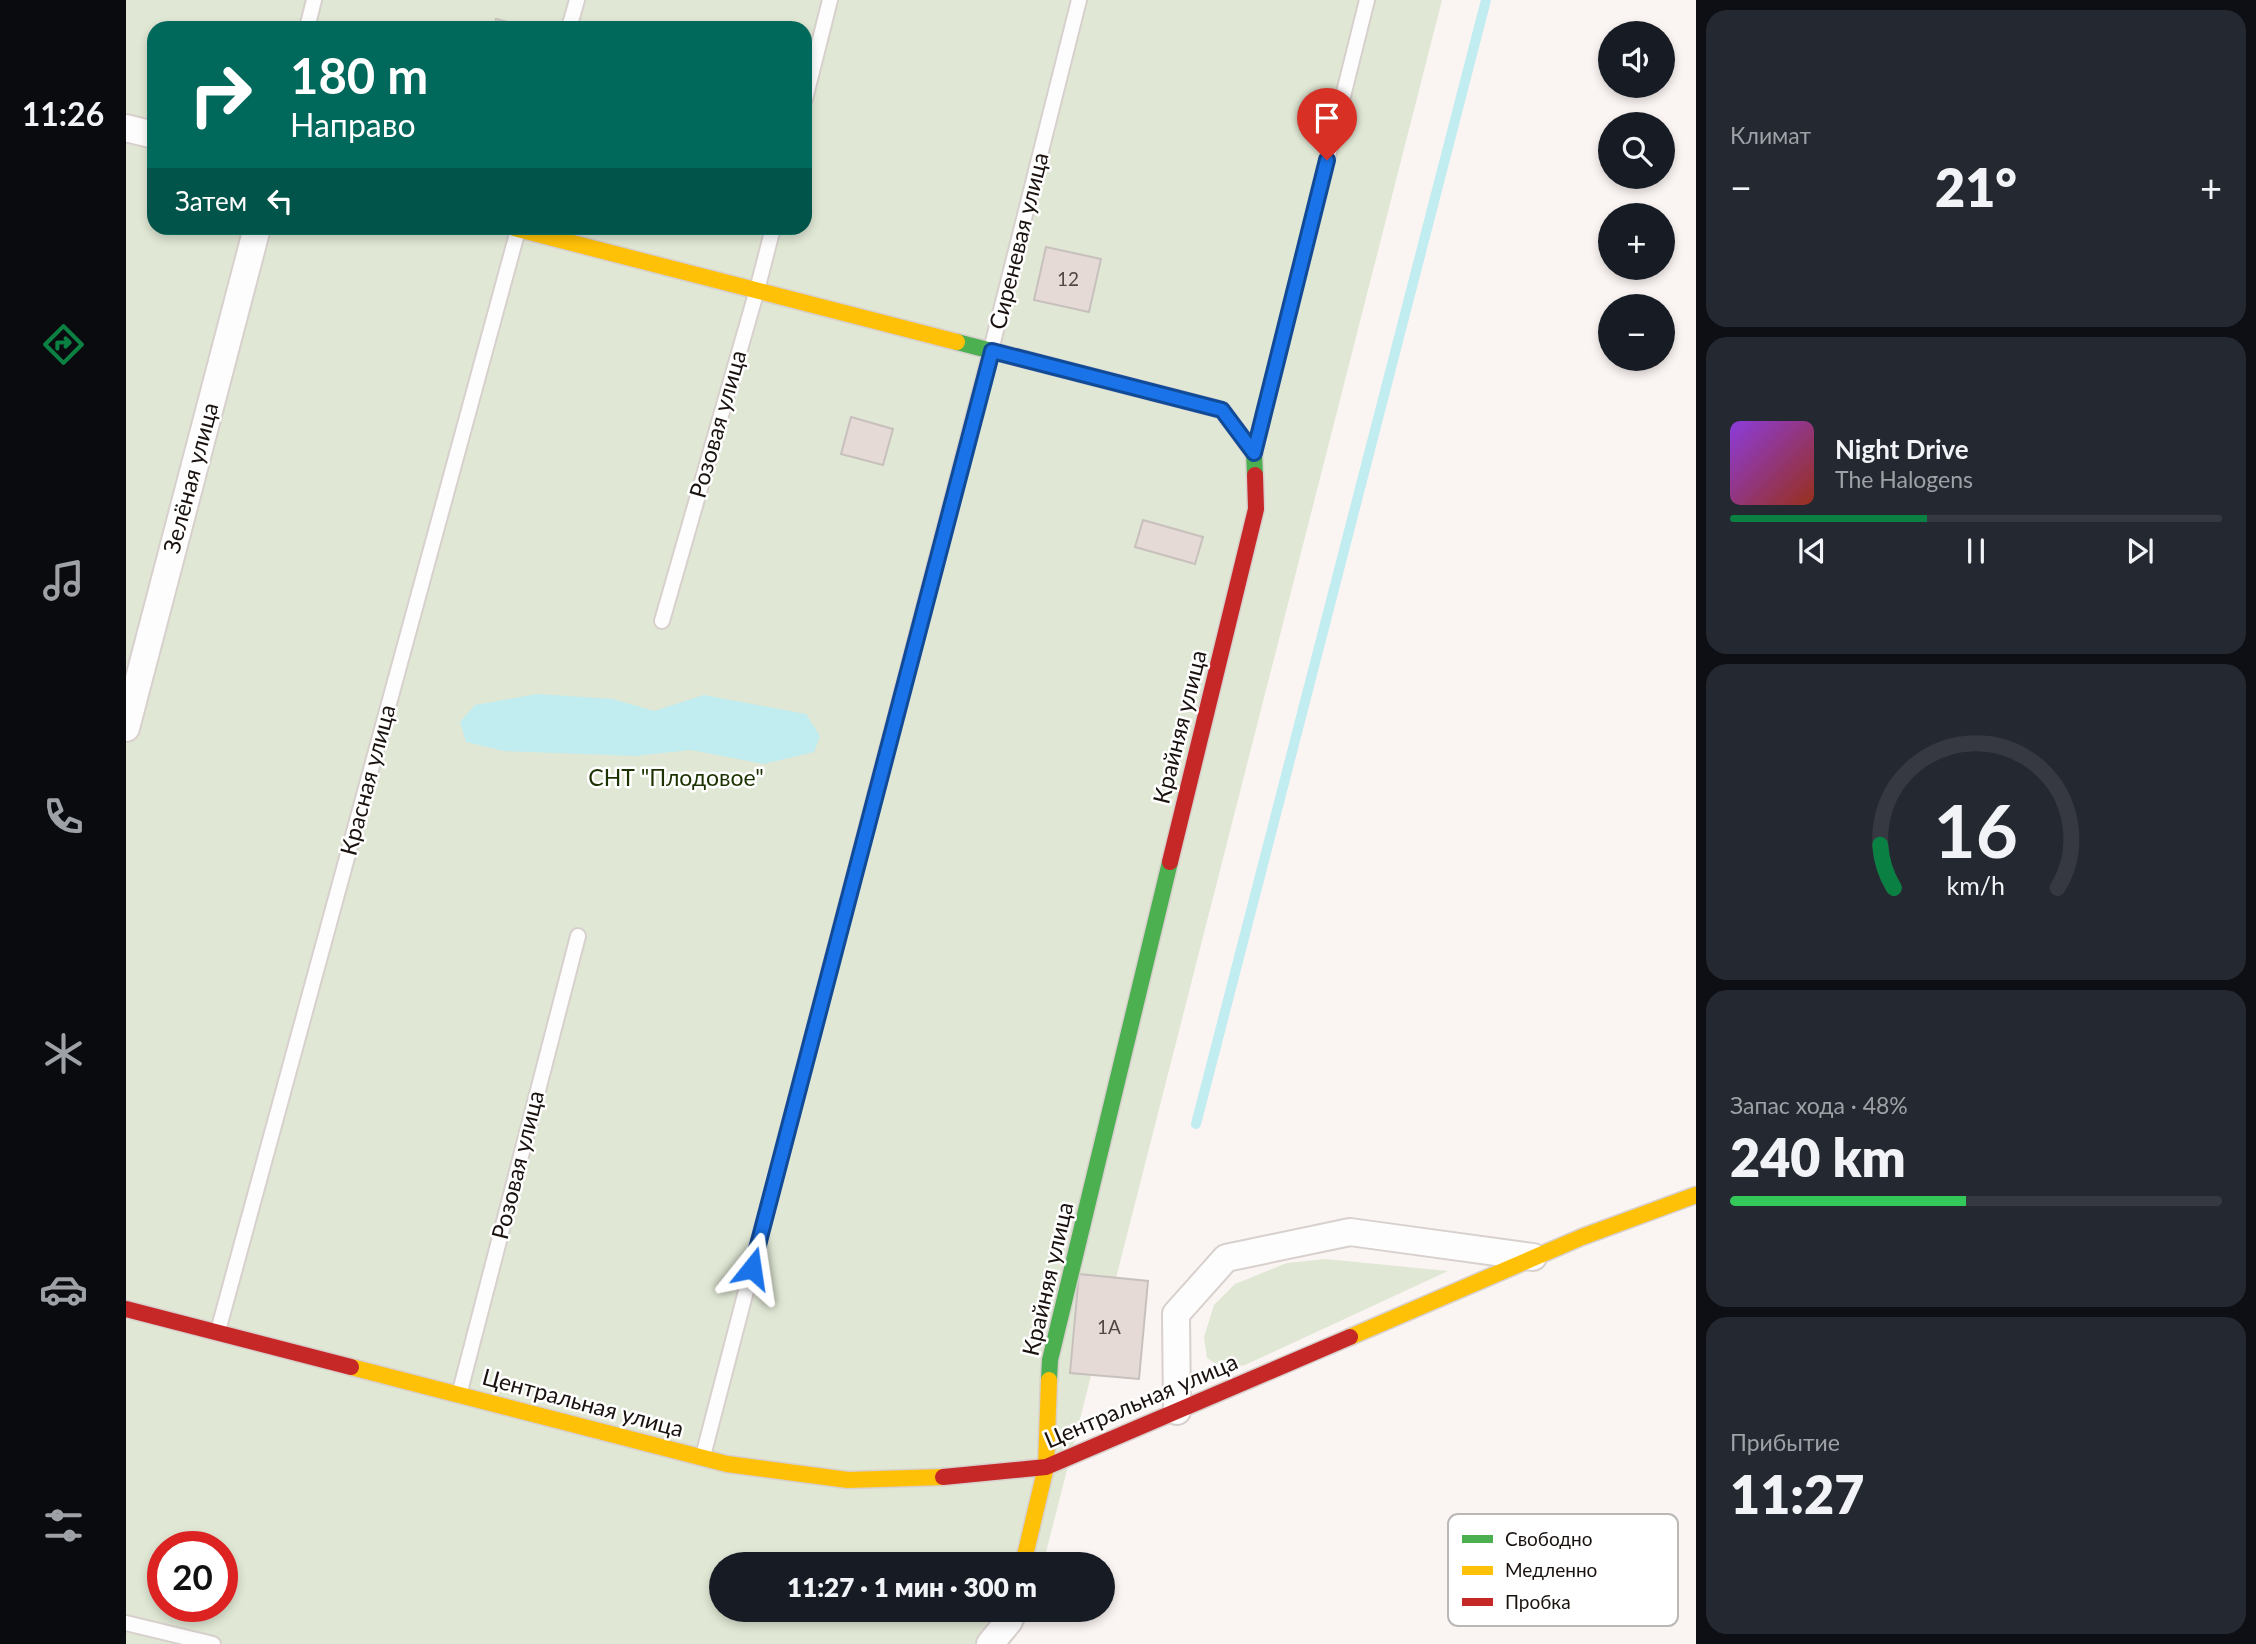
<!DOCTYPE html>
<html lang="ru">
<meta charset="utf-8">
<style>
:root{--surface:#171b24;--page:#242831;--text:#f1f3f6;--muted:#9ea1a6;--line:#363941;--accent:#0b8043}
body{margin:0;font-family:Lato,sans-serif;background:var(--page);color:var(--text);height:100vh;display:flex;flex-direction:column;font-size:26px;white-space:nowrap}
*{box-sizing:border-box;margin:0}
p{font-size:23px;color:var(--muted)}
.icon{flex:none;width:38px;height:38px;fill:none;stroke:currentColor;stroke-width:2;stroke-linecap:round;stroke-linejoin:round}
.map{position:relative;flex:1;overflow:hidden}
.side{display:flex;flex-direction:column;gap:10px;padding:10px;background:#0d0f14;width:560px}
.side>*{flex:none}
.guide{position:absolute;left:21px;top:21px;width:665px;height:214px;border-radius:21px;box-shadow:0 4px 10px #0003;background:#00695c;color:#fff;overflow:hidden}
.buttons{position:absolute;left:1472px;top:21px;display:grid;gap:14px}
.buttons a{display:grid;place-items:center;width:77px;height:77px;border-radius:50%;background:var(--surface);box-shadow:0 4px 10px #0003;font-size:35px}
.speed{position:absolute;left:21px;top:1531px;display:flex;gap:14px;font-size:35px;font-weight:700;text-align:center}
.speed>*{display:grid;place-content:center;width:91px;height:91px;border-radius:50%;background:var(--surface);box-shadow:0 4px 10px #0003;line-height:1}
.speed .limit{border:10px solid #d22;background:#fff;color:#111}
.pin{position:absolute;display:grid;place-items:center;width:60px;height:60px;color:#fff;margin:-72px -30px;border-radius:50% 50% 50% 0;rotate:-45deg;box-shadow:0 0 7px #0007}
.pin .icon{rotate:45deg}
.me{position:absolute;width:77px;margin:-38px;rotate:15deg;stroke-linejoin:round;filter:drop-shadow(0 0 5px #0008)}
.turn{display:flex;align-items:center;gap:24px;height:147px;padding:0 28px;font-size:32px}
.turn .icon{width:91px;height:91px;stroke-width:2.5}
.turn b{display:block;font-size:49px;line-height:60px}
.then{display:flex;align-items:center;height:66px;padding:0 28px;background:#0003;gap:14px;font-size:26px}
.big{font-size:52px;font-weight:800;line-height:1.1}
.side .tile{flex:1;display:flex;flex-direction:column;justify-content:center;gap:10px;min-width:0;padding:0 24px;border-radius:21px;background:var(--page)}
.side .dial{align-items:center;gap:0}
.dial svg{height:182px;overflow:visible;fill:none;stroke:var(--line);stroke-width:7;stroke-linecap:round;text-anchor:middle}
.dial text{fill:var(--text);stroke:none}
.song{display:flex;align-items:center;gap:21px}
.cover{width:84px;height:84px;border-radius:10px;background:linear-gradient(135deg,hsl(270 70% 55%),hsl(10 70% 35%))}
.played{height:7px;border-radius:4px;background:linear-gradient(90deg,var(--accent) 40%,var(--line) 40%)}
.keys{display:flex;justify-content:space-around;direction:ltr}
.heat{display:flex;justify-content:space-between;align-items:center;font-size:38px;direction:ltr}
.charge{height:10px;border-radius:5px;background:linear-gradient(90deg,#34c759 48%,var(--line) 0)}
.trip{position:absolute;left:583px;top:1552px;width:406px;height:70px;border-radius:35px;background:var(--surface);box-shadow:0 4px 10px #0003;font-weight:800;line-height:70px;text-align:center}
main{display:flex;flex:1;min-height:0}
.tab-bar{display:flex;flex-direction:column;width:126px;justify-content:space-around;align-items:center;background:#090b0e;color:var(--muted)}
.tab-bar .icon{width:49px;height:49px}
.tab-bar .selected{color:var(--accent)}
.tab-bar b{font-size:32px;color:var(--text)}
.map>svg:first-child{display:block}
.green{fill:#e0e7d4;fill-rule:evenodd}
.water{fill:#c1ecf0}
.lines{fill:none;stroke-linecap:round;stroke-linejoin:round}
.stream{stroke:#c1ecf0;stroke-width:10}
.building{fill:#e5dad5;stroke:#c7c0bd;stroke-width:2}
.lane-casing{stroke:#d7d0cd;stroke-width:18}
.street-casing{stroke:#d7d0cd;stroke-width:30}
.fast-casing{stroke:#d7d0cd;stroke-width:19}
.slow-casing{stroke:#d7d0cd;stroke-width:19}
.jam-casing{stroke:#d7d0cd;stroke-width:19}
.lane{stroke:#fefdfd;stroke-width:14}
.street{stroke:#fefdfd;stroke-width:26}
.fast{stroke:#4caf50;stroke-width:16}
.slow{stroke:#ffc107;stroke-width:16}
.jam{stroke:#c62828;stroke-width:16}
.route-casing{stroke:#114b97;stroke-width:18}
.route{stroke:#1a73e8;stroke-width:12}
.labels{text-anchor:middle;stroke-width:5;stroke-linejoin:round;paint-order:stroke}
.number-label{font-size:19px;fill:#504743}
.street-label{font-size:23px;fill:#1a120e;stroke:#fff}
.park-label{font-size:23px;fill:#1d3201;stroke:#fff}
.key{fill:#fff;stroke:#bab8b7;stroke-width:2}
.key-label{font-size:19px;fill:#1a120e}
</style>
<main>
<nav class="tab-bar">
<b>11:26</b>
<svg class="icon selected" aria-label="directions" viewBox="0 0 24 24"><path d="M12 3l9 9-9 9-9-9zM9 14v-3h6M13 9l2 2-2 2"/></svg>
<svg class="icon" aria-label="music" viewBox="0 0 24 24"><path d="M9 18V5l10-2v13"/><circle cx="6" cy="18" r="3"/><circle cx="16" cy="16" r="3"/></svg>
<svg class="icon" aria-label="phone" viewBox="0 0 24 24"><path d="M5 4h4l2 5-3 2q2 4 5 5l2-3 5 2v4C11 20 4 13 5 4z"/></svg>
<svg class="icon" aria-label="climate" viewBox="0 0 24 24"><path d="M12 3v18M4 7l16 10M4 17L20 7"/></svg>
<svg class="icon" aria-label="car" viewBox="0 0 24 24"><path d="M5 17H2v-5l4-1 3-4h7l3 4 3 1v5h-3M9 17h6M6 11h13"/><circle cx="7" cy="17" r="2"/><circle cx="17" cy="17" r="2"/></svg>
<svg class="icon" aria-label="filters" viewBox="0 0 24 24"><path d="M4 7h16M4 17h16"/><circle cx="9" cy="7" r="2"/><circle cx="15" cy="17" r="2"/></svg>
</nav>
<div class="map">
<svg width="1570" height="1644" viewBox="0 0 1570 1644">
<rect width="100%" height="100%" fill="#faf4f2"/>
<!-- green -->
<path class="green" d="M 0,0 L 1316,0 L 917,1564 L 595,1564 L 595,1610 L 906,1610 L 904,1616 L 884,1644 L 0,1644 ZM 28,28 L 679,28 L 679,228 L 28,228 ZM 37,1547 L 96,1547 L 96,1606 L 37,1606 Z
M 1199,1259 L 1322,1271 L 1119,1365 L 1096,1368 L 1081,1358 L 1078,1337 L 1088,1305 L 1109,1284 L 1161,1263 Z"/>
<!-- water -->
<path class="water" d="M 411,694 L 487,699 L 528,711 L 578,695 L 680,714 L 694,736 L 688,752 L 638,764 L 565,750 L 509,756 L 378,751 L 340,742 L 334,722 L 349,705 Z"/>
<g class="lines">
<!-- stream -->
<path class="stream" d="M 1070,1124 L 1360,0"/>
</g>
<!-- building -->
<path class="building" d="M 370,19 L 406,28 L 368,28 Z
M 920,247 L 975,259 L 963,312 L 908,300 Z
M 725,417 L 767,429 L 757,465 L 715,454 Z
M 1017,520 L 1077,537 L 1069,564 L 1009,547 Z
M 953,1274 L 1022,1281 L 1013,1379 L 944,1373 Z"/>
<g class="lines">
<!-- lane casing -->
<g class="lane-casing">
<path id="lane" d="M 181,28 L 188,0
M 443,28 L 451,0
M 679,99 L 704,0
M 1130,445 L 1241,0
M 536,621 L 631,290 L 647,228
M 92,1331 L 392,230
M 333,1395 L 452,936
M 577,1456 L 865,350 L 953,0
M 0,1623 L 87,1644"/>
</g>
<!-- street casing -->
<g class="street-casing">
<path id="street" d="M 0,128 L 28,135
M 0,728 L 131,228
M 1051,1411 L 1050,1314 L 1100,1258 L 1224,1232 L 1407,1257
M 864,1644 L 883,1621 L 886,1610"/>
</g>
<!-- fast casing -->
<g class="fast-casing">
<path id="fast" d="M 831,342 L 1096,410 L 1128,453 L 1129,475
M 923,1380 L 924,1360 L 1044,862"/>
</g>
<!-- slow casing -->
<g class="slow-casing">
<path id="slow" d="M 388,228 L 831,342
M 1224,1337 L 1456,1237 L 1570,1195
M 225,1367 L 601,1464 L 722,1480 L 817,1477
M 897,1564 L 920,1467 L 923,1380"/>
</g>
<!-- jam casing -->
<g class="jam-casing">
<path id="jam" d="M 1044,862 L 1130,509 L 1129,475
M 0,1309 L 225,1367
M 817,1477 L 920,1467 L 1224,1337"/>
</g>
<!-- lane -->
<use href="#lane" class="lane"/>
<!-- street -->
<use href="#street" class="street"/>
<!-- fast -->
<use href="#fast" class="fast"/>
<!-- slow -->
<use href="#slow" class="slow"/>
<!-- jam -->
<use href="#jam" class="jam"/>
</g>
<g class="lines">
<!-- route casing -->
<g class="route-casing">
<path id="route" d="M 626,1268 L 866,351 L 1096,410 L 1128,453 L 1201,160"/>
</g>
<!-- route -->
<use href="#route" class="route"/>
</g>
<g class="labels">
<!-- number labels -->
<g class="number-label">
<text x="942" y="286">12</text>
<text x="983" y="1334">1А</text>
</g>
<!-- street labels -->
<g class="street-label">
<text transform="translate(893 241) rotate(-76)" y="8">Сиреневая улица</text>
<text transform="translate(592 424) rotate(-74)" y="8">Розовая улица</text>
<text transform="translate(65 478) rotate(-75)" y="8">Зелёная улица</text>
<text transform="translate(1054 727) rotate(-76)" y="8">Крайняя улица</text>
<text transform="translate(242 780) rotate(-75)" y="8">Красная улица</text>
<text transform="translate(392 1165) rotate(-76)" y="8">Розовая улица</text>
<text transform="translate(922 1279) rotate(-77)" y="8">Крайняя улица</text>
<text transform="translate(1015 1401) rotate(-23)" y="8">Центральная улица</text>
<text transform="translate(457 1403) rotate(15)" y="8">Центральная улица</text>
</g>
<!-- park labels -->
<g class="park-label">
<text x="550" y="786">СНТ "Плодовое"</text>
</g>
</g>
<!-- legend -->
<rect x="1322" y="1514" width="230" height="112" rx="10" class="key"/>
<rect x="1336" y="1535" width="31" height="8" fill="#4caf50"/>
<rect x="1336" y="1566" width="31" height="9" fill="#ffc107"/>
<rect x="1336" y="1598" width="31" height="8" fill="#c62828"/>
<g class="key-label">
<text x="1379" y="1546">Свободно</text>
<text x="1379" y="1577">Медленно</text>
<text x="1379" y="1609">Пробка</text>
</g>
</svg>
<div class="buttons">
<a><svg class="icon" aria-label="sound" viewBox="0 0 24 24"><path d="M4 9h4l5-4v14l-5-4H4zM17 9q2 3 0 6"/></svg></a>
<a><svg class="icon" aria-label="search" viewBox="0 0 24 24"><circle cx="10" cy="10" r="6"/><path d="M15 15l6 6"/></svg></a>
<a>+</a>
<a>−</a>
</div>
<div class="speed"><div class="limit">20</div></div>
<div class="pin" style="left:1201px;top:160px;background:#d93025"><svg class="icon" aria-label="arrive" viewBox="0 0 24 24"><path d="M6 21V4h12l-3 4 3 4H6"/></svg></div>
<svg class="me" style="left:626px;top:1268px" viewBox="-20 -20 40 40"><path d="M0-17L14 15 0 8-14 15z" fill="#1a73e8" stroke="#fff" stroke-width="4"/></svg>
<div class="trip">11:27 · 1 мин · 300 m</div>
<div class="guide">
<div class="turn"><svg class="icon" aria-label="right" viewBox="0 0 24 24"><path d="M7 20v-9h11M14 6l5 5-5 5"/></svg><div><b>180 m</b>Направо</div></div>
<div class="then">Затем<svg class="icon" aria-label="left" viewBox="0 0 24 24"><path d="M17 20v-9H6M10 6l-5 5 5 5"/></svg></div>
</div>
</div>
<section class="side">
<div class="tile"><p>Климат</p>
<div class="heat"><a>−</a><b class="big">21°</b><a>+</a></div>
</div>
<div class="tile">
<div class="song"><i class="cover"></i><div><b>Night Drive</b><p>The Halogens</p></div></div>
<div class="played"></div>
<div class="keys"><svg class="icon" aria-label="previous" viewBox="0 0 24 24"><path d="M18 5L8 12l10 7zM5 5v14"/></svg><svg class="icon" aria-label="pause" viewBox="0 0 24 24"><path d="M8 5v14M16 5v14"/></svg><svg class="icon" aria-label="next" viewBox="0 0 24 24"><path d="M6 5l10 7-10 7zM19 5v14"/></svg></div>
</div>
<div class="tile dial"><svg viewBox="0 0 100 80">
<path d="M14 69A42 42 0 1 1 86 69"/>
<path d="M14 69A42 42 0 0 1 8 50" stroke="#0b8043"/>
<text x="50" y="56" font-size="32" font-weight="700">16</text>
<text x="50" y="72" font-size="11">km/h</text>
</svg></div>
<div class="tile"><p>Запас хода · 48%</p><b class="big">240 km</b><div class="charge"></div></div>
<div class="tile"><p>Прибытие</p><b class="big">11:27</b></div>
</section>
</main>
